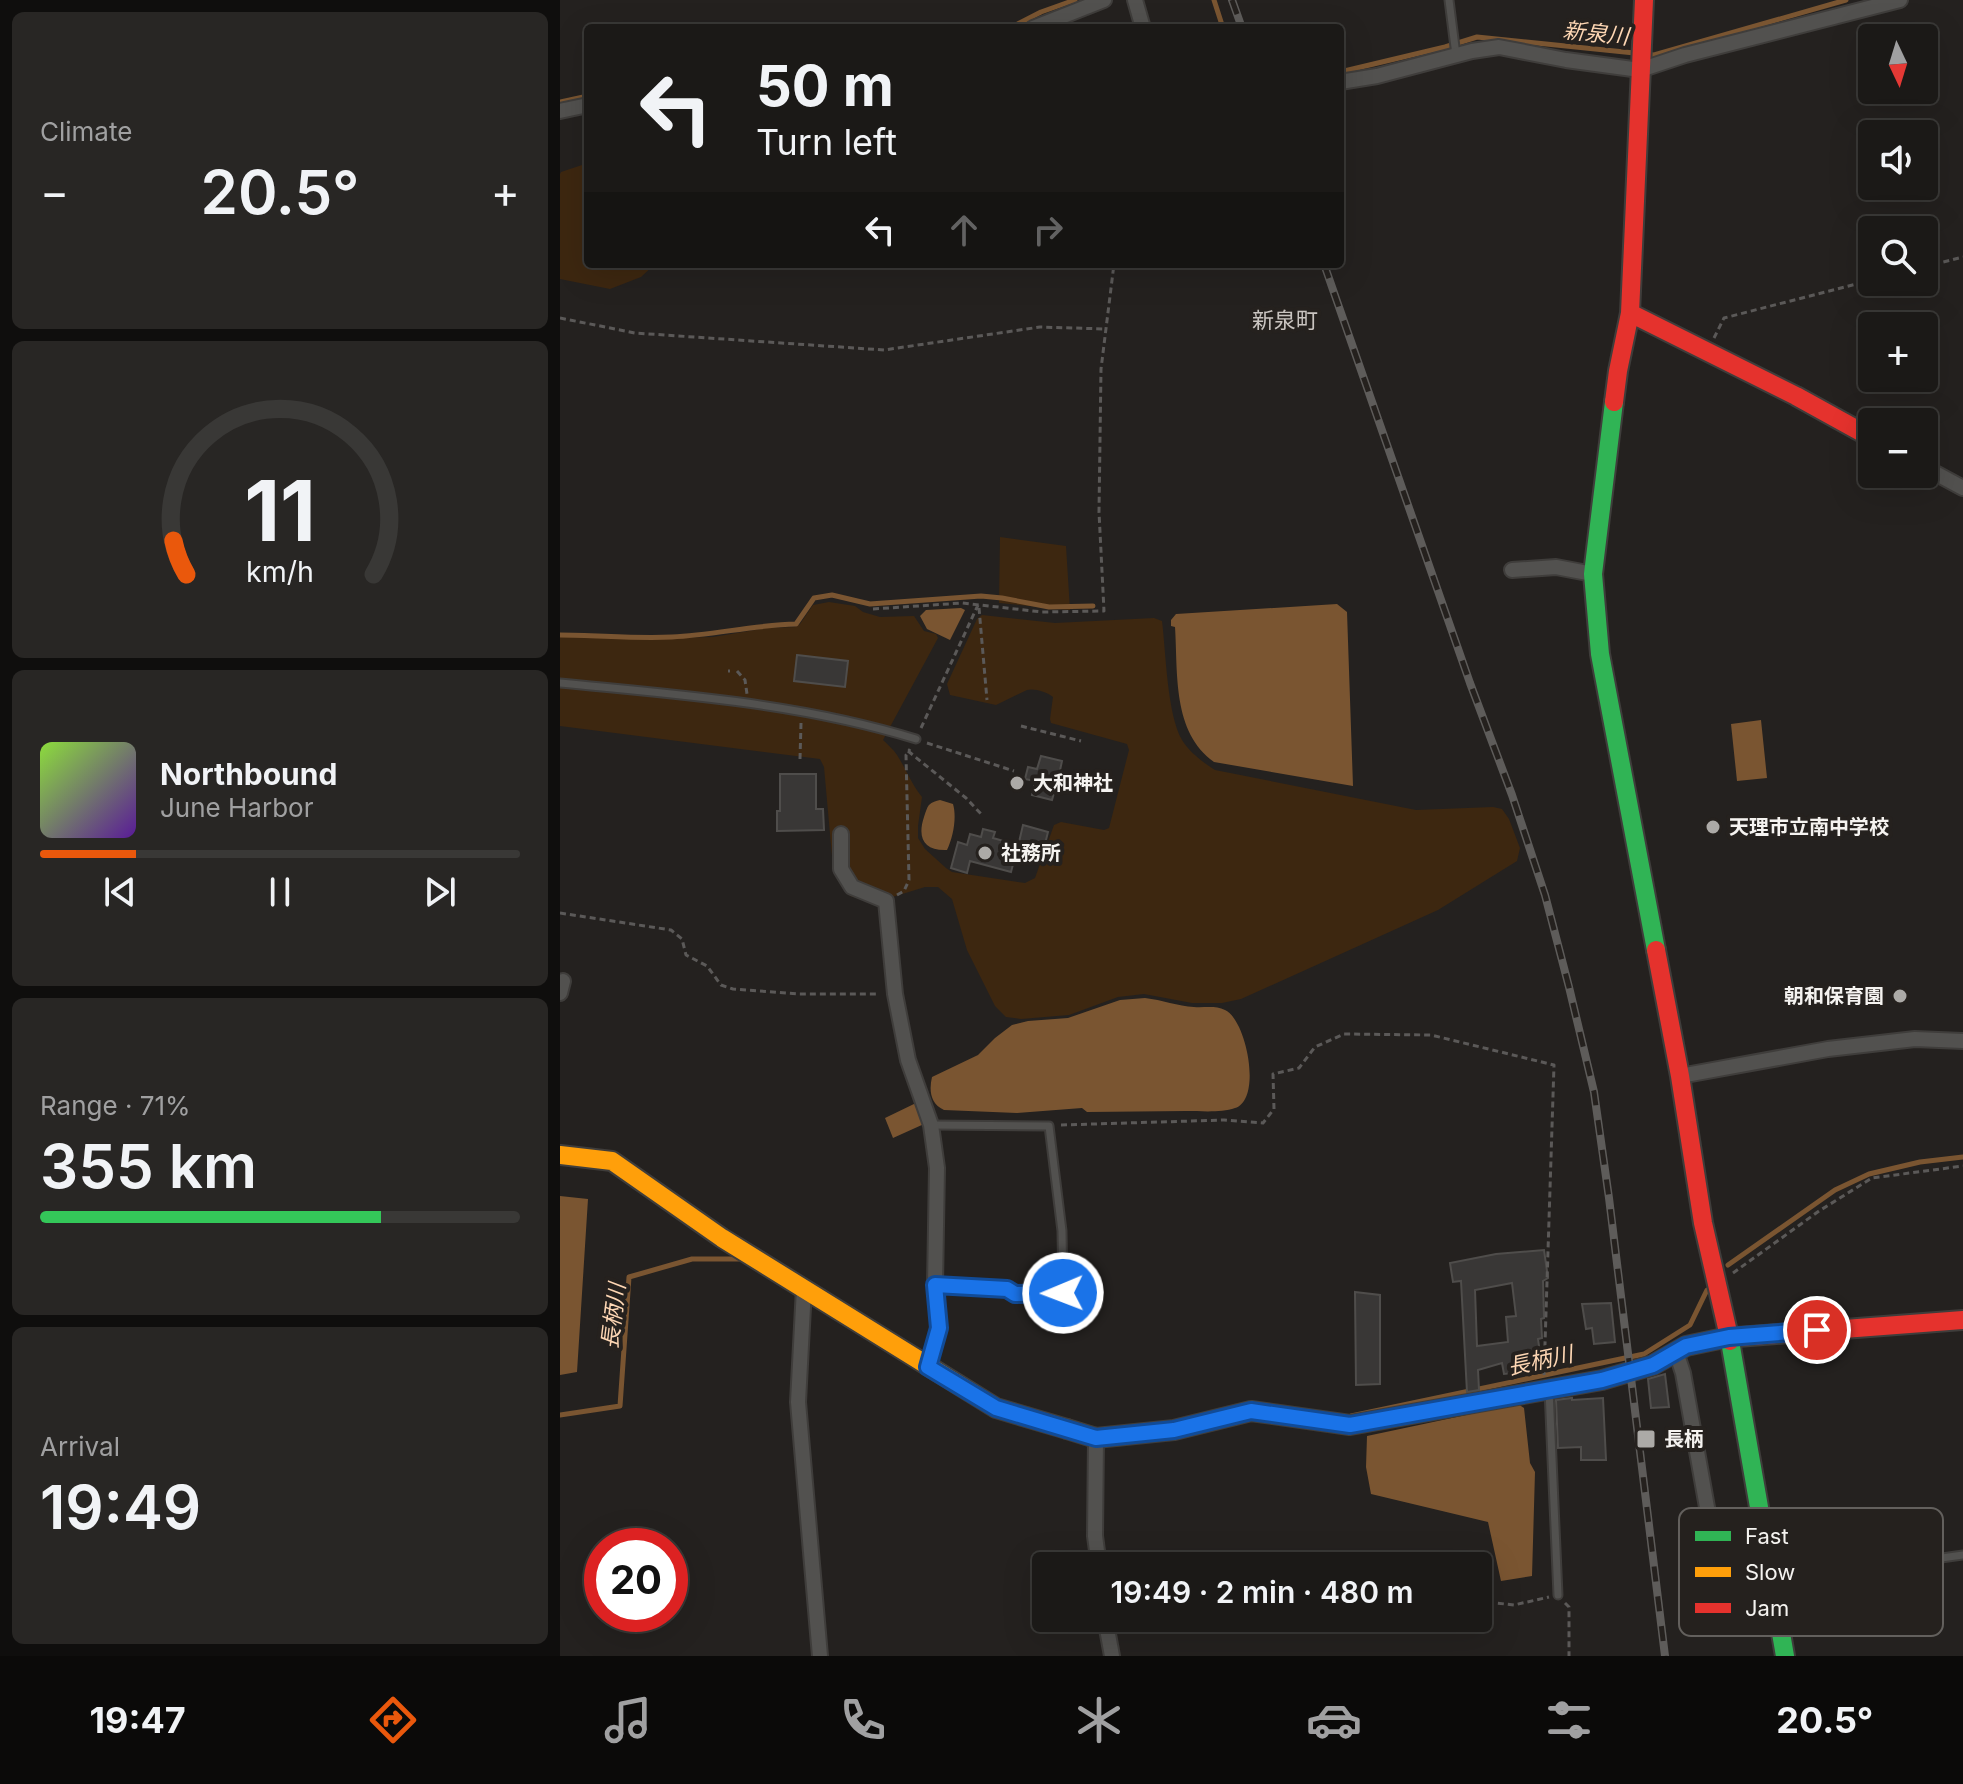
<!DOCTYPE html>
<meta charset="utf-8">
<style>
:root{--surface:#1b1917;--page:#282624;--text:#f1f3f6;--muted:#a0a0a1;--line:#393836;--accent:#ea580c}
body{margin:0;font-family:Inter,"Noto Sans JP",sans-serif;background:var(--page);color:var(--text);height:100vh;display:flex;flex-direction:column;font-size:30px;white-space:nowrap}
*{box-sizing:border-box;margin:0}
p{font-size:26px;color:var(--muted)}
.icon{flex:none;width:44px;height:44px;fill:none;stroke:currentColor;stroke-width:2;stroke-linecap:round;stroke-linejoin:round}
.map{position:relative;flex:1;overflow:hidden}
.details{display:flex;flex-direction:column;gap:12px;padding:12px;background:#0f0e0d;width:560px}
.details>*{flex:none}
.banner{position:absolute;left:24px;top:24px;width:760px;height:244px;border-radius:8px;box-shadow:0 8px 32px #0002,0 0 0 2px var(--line);background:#1b1917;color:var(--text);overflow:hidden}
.needle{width:52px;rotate:176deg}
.fabs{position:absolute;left:1298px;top:24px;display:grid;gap:16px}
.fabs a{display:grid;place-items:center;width:80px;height:80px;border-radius:8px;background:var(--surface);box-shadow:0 8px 32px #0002,0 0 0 2px var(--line);font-size:40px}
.speed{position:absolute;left:24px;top:1528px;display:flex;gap:16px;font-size:40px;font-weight:700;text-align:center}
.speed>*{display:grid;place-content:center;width:104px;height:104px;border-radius:50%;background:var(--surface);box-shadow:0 8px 32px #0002,0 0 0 2px var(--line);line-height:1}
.speed .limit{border:12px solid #d22;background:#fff;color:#111}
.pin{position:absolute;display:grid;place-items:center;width:68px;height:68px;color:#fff;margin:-34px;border:4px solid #fff;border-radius:50%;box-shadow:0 2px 8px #0007}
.me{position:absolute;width:88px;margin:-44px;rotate:269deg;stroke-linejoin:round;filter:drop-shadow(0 0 6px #0008)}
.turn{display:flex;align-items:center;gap:28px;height:168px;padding:0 40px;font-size:36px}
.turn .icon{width:104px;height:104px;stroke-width:2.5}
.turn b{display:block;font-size:56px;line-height:68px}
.lanes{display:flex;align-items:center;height:76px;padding:0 40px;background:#0003;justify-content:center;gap:40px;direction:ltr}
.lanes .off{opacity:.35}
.big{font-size:60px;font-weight:600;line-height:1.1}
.details .widget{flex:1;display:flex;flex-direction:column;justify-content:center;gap:12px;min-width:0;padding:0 28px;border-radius:12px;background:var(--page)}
.details .dial{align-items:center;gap:0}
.dial svg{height:208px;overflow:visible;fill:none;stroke:var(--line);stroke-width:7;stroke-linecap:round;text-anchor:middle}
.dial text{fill:var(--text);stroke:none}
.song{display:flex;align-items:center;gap:24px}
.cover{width:96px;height:96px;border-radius:12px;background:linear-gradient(135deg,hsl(90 70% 55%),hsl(270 70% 35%))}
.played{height:8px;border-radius:4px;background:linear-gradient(90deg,var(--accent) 20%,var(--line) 20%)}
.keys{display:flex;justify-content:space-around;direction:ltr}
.heat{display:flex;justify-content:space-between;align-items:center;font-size:44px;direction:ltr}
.charge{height:12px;border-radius:6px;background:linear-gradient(90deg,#34c759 71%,var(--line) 0)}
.trip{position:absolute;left:472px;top:1552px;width:460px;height:80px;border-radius:8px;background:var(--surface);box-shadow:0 8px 32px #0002,0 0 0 2px var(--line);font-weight:600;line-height:80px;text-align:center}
.tabs{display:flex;height:128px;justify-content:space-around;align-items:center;background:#0b0a09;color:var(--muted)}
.tabs .icon{width:56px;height:56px}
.tabs .selected{color:var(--accent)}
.tabs b{font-size:36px;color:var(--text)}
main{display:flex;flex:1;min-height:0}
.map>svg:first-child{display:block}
.green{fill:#3d2710}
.water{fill:#7a5531}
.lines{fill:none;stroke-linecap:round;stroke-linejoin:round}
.stream{stroke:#7a5531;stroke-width:5}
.building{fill:#393736;stroke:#4f4d4b;stroke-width:2;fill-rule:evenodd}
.lane-casing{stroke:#3f3d3b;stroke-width:11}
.street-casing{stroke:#3f3d3b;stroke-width:18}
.fast-casing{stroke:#3f3d3b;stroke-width:22}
.slow-casing{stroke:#3f3d3b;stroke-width:22}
.jam-casing{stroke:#3f3d3b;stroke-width:22}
.path{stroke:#5b5958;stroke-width:3;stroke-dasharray:6 4;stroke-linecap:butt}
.lane{stroke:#52514f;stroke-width:7}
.street{stroke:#52514f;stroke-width:14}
.fast{stroke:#30b455;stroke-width:18}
.slow{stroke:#ff9f0a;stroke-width:18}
.jam{stroke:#e5322d;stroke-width:18}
.rail-casing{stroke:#5e5c5a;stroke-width:8}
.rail{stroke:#25211e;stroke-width:5;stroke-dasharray:15;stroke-linecap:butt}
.route-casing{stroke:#114b97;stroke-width:20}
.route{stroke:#1a73e8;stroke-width:14}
.poi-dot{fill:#acaaa7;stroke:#25211e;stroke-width:3}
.labels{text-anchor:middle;stroke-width:8;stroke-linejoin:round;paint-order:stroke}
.poi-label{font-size:20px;font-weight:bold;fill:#f5f3f0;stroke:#25211e;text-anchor:start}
.water-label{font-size:22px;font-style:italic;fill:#fed7b4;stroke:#25211e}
.neighbourhood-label{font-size:22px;fill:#c9c4c0;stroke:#25211e}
.key{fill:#25211e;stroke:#63605d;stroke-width:2}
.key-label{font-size:22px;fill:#f5f3f0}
</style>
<main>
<section class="details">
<div class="widget"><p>Climate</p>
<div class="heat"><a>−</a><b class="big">20.5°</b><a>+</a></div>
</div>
<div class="widget dial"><svg viewBox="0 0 100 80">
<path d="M14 69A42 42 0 1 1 86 69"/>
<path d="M14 69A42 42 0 0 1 9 56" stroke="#ea580c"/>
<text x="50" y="56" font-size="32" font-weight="700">11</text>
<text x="50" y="72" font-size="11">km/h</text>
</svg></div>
<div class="widget">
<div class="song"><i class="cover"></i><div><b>Northbound</b><p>June Harbor</p></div></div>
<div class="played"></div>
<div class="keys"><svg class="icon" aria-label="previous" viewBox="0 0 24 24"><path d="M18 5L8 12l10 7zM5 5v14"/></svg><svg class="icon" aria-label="pause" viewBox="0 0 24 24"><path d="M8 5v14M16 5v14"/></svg><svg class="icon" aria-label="next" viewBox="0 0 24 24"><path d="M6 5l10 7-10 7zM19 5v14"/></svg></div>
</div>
<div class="widget"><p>Range · 71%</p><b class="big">355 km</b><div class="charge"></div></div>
<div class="widget"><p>Arrival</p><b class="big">19:49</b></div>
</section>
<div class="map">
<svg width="1403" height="1656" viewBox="0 0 1403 1656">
<rect width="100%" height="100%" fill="#24211f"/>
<!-- green -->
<path class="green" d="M 28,163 L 28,264 L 95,264 L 81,277 L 50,289 L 0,279 L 0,174 L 1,172 Z
M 440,537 L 506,546 L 510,610 L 439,603 Z
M 269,602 L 295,606 L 303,612 L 320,617 L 354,616 L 364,631 L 376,634 L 378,638 L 323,740 C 328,745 333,749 337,755 C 346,769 352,785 362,797 L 358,826 L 358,838 L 365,849 L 386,868 L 392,872 L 465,883 L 475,878 L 494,825 L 501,822 L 544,830 L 549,828 L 569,750 L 567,744 L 491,723 L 490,719 L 493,697 C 487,692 474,688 467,690 L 436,705 L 390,695 L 387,684 L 417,619 L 422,615 L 495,623 L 594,618 L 602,621 C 606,653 607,714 622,740 C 629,752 644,763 655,770 L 856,810 L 933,807 L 942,809 L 949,819 L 960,848 L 957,861 L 878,910 L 681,999 L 662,1003 L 632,1003 L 584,994 L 558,997 L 509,1015 L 461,1019 L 446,1017 L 435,1006 L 407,950 L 392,899 L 378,887 L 365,887 L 313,903 L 290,896 L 279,879 L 272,856 L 264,767 L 260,759 L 0,726 L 0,636 L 110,638 L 153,637 L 207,628 L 235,627 L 240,624 L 253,605 Z"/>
<!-- water -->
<path class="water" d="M 777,604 L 787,612 L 793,786 L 654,762 C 612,732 618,673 615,627 L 611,626 L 611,620 L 616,614 Z
M 401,608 L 405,610 L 390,640 L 367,629 L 360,616 L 366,610 Z
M 1201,720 L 1207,778 L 1177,781 L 1171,724 Z
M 380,800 L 393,804 C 397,818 393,837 387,850 C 364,851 357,838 364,817 C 365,814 367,807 369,805 C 372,802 376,801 380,800 Z
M 585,998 C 602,1000 618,1006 634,1007 C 644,1008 655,1005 665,1010 C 686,1019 703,1099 675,1108 C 661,1113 641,1111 626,1111 C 593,1111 560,1112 527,1112 L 522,1108 L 457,1113 L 384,1110 C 370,1104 369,1090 372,1077 L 418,1055 L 435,1038 L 452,1025 L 468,1021 L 508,1018 L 560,1000 Z
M 356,1103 L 364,1124 L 333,1138 L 325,1118 Z
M 0,1196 L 28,1199 L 17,1372 L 0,1375 Z
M 958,1404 L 964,1408 L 970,1463 L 975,1472 L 972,1576 L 941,1581 L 928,1522 L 811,1494 L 806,1467 L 807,1436 Z"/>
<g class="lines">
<!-- stream -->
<path class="stream" d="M 654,0 L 663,28
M 450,28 L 481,12 L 515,0
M 780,72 L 885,47 L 917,37 L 1094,55 L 1286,0
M 0,102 L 28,96
M 0,635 C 37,635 75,639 112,637 C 154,635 194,625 236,624 L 254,598 L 272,595 L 310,604 L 421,596 L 442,598 L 489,607 L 533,606
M 1168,1265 L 1275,1190 L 1309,1174 L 1360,1162 L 1403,1157
M 0,1415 L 60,1406 L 69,1277 L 132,1259 L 179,1259
M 791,1416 L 1084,1354 L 1130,1325 L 1147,1290"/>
</g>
<!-- building -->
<path class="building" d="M 237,655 L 288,661 L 285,687 L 234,681 Z
M 481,756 L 502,761 L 499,775 L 503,776 L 501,787 L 496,786 L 492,800 L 472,795 L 475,781 L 465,779 L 468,767 L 477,769 Z
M 220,774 L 256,774 L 256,809 L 263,809 L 264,830 L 217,831 L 217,811 L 220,811 Z
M 463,825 L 488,832 L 484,848 L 459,842 Z
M 423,829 L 435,832 L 433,838 L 458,845 L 451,872 L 410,861 L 407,873 L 391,868 L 398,842 L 407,845 L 410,834 L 421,837 Z
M 984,1250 L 988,1278 L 983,1281 L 984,1318 L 981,1319 L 982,1338 L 978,1339 L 982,1367 L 970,1369 L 970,1373 L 953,1376 L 953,1373 L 944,1374 L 942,1363 L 918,1370 L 919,1390 L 907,1392 L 901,1281 L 893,1282 L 890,1263 L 936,1254 ZM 952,1283 L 956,1316 L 946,1317 L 948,1342 L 917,1346 L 915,1290 Z
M 795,1292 L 820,1295 L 820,1384 L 796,1385 Z
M 1051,1303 L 1055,1342 L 1034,1344 L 1032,1328 L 1026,1329 L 1022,1304 Z
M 1105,1374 L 1109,1407 L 1091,1408 L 1088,1379 Z
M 1012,1398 L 1012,1400 L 1043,1398 L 1046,1460 L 1021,1460 L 1021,1447 L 998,1448 L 996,1400 Z"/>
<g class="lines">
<!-- lane casing -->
<g class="lane-casing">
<path id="lane" d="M 889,0 L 896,55
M 0,683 C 120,695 240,703 356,739
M 371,1125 L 489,1126 L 502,1231 L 503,1293 L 455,1294 L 447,1289 L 375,1285
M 989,1390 L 998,1595
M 1213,1582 L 1403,1555"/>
</g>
<!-- street casing -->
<g class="street-casing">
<path id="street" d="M 575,0 L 583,28
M 473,28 L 544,0
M 780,82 L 817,76 L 912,51 L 939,47 L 1006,60 L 1080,70 L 1125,55 L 1340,0
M 0,111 L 28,105
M 1364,467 L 1403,488
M 952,570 L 996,567 L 1033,574
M 281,834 L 281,869 L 292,887 L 326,901 L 335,994 L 348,1060 L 371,1125 L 377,1168 L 375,1285 L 379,1328 L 368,1367
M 0,993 L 3,981
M 1120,1076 L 1268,1049 L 1355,1039 L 1403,1041
M 244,1288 L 238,1402 L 260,1656
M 1116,1352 L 1123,1373 L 1148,1513 L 1153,1528 L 1162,1532 L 1202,1525
M 536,1438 L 535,1536 L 539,1566
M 545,1618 L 552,1656"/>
</g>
<!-- fast casing -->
<g class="fast-casing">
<path id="fast" d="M 1054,402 L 1033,574 L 1040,654 L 1096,950
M 1170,1341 L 1225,1656
M 507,1429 L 536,1438 L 614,1430 L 691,1411 L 790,1425 L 1042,1380 L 1093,1365 L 1126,1346 L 1164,1338"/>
</g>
<!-- slow casing -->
<g class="slow-casing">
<path id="slow" d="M 0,1155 L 52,1161 L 162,1238 L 436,1408 L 507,1429"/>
</g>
<!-- jam casing -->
<g class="jam-casing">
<path id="jam" d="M 1070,313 L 1236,396 L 1312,438
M 1054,402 L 1058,371 L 1070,313 L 1084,0
M 1096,950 L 1120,1076 L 1143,1223 L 1170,1341
M 1164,1338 L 1403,1320"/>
</g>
<!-- path -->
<path class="path" d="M 1364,267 L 1403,257
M 0,318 L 75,333 L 324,350 L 480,327 L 545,329
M 1154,338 L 1164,318 L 1312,280
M 419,608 L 427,700
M 313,609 L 402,603 L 482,612 L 544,611 L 539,512 L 541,369 L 554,264
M 168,671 L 170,671
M 177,671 L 185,680 L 187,694
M 461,726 L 521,741
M 361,728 L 418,605
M 367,743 L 454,771
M 348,751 L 406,798 L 423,816
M 240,759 L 241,723
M 337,895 L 344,891 L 349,880 L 346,755 L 350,749
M 0,913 L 111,930 L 122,939 L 126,955 L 147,966 L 161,985 L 173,989 L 239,994 L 319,994
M 501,1125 L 664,1120 L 703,1123 L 714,1109 L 713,1074 L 739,1068 L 755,1047 L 784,1034 L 871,1035 L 994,1065 L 984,1375
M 1173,1273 L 1259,1211 L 1312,1178 L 1403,1166
M 918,1601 L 954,1605 L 989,1597
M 1005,1603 L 1009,1607 L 1009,1656
M 638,1618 L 711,1621 L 711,1618"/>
<!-- lane -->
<use href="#lane" class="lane"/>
<!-- street -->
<use href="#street" class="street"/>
<!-- fast -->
<use href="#fast" class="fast"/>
<!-- slow -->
<use href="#slow" class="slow"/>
<!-- jam -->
<use href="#jam" class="jam"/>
<!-- rail casing -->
<g class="rail-casing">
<path id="rail" d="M 672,0 L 682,28
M 764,264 L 910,683 L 952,795 L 985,895 L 1009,987 L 1034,1092 L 1049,1198 L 1105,1656"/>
</g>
<!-- rail -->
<use href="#rail" class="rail"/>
</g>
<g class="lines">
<!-- route casing -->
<g class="route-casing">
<path id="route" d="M 503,1293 L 455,1294 L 447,1289 L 375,1285 L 379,1328 L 368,1367 L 436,1408 L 536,1438 L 614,1430 L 691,1411 L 790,1425 L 1042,1380 L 1093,1365 L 1126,1346 L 1169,1337 L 1257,1330"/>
</g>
<!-- route -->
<use href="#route" class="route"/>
</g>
<!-- markers -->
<g class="poi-dot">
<circle cx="457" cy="783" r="8"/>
<circle cx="1153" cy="827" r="8"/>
<circle cx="425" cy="853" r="8"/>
<circle cx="1340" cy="996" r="8"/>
<rect x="1076" y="1429" width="20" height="20" rx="4"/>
</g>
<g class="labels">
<!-- poi labels -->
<g class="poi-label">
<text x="473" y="790">大和神社</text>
<text x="1169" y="834">天理市立南中学校</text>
<text x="441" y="860">社務所</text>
<text x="1324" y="1003" text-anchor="end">朝和保育園</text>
<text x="1104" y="1446">長柄</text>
</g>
<!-- water labels -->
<g class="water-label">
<text transform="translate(1036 33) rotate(6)" y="8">新泉川</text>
<text transform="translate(53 1316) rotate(-83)" y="8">長柄川</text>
<text transform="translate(980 1360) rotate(-12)" y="8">長柄川</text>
</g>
<!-- neighbourhood labels -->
<g class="neighbourhood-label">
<text x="725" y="328">新泉町</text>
</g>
</g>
<!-- legend -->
<rect x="1119" y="1508" width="264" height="128" rx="12" class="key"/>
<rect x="1135" y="1531" width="36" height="10" fill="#30b455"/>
<rect x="1135" y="1567" width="36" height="10" fill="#ff9f0a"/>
<rect x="1135" y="1603" width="36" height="10" fill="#e5322d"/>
<g class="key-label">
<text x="1185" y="1544">Fast</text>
<text x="1185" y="1580">Slow</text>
<text x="1185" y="1616">Jam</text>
</g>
</svg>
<div class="fabs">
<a><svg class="needle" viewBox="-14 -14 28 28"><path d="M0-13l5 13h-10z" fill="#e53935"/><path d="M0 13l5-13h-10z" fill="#a0a0a1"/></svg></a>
<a><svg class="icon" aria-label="sound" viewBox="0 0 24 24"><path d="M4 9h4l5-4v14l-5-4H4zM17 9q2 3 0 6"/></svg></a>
<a><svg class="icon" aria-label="search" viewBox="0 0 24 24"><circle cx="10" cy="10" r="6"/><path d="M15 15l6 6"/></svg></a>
<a>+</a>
<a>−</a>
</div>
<div class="speed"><div class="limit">20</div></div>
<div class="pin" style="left:1257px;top:1330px;background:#d93025"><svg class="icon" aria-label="arrive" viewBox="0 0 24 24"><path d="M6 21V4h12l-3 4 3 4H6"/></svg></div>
<svg class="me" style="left:503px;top:1293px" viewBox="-20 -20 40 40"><circle r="17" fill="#1a73e8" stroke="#fff" stroke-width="3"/><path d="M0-11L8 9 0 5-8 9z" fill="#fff"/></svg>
<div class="trip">19:49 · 2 min · 480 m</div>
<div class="banner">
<div class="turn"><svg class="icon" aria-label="left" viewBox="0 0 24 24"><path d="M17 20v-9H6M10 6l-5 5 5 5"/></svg><div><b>50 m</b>Turn left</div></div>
<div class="lanes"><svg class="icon" aria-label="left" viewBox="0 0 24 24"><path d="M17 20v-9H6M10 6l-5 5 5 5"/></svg><svg class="icon off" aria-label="ahead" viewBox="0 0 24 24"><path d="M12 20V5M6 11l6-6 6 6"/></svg><svg class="icon off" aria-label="right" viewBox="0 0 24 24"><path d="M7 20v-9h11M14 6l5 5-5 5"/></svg></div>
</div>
</div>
</main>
<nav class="tabs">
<b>19:47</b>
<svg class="icon selected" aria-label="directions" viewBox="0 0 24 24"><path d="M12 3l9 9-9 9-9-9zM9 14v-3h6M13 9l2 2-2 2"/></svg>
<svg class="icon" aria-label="music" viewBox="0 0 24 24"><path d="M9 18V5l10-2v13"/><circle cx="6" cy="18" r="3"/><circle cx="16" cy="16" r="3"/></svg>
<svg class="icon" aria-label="phone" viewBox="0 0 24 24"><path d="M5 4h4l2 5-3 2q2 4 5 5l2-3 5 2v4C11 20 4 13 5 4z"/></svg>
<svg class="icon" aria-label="climate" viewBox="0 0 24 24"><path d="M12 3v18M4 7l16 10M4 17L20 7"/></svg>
<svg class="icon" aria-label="car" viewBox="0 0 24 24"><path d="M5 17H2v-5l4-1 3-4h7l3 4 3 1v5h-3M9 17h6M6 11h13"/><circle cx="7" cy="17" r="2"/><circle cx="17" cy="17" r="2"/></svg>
<svg class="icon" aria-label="filters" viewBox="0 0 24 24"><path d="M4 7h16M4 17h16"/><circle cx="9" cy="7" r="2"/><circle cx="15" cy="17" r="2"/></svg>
<b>20.5°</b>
</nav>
